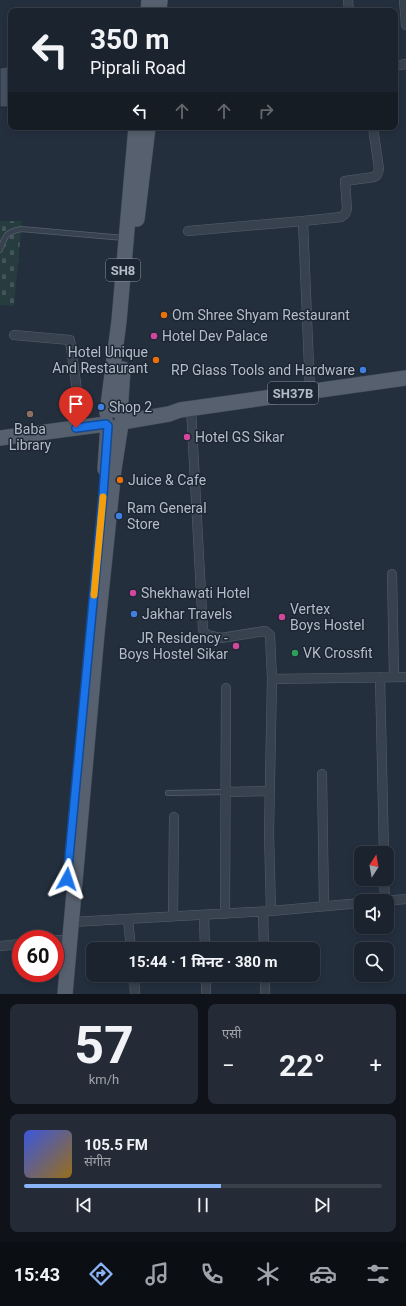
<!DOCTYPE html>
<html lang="hi">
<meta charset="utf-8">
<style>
:root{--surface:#1b232e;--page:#242b36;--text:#f1f3f6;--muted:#a0a4aa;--line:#39404a;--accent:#8ab4f8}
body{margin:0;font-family:Roboto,"Noto Sans Devanagari",sans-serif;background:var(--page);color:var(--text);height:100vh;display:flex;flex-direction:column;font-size:15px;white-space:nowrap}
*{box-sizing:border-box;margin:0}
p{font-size:13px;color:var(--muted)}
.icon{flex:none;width:22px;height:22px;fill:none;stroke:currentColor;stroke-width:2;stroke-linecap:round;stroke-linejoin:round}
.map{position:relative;height:994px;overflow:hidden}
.sheet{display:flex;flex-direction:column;gap:10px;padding:10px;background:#0f1319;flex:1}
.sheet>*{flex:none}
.banner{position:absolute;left:8px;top:8px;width:390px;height:122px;border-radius:8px;box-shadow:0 2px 6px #0003,0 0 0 1px var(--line);background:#1b232e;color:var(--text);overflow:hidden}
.needle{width:26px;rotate:11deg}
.fabs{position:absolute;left:354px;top:846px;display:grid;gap:8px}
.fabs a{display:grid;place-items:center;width:40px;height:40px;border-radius:8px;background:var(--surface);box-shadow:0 2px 6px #0003,0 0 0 1px var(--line);font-size:20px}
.speed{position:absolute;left:12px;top:930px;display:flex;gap:8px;font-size:20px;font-weight:700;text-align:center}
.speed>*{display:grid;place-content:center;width:52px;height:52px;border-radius:50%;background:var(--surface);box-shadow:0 2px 6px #0003,0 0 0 1px var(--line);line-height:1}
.speed .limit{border:6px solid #d22;background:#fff;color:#111}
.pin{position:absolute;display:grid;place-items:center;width:34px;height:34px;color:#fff;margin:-41px -17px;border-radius:50% 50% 50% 0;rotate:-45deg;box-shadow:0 0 4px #0007}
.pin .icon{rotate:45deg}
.me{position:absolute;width:44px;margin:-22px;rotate:5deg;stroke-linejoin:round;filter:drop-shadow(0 0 3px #0008)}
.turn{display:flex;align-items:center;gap:14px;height:84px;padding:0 16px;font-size:18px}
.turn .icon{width:52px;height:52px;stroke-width:2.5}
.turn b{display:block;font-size:28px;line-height:34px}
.lanes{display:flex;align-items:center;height:38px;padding:0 16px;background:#0003;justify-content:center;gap:20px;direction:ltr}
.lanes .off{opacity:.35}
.big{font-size:30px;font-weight:700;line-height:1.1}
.sheet .card{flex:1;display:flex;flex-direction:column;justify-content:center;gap:6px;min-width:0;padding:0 14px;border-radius:8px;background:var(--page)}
.sheet .dial{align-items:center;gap:0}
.dial b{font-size:52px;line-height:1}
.song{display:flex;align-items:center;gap:12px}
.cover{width:48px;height:48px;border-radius:6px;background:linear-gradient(135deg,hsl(230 70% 55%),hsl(40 70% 35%))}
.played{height:4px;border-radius:2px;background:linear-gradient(90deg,var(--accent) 55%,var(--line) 55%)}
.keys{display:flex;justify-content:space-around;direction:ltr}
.heat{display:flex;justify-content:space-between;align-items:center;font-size:22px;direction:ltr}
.sheet .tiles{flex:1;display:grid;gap:10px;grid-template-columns:1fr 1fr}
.card:last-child{grid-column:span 2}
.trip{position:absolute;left:86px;top:942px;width:234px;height:40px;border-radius:8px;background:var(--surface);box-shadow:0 2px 6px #0003,0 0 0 1px var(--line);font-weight:700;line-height:40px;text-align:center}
.menu{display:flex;height:64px;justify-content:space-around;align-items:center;background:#0b0e12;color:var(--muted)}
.menu .icon{width:28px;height:28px}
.menu .selected{color:var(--accent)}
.menu b{font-size:18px;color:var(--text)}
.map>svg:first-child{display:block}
.cemetery{fill:url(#cemetery-stones)}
.building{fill:#455162;stroke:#1f2835}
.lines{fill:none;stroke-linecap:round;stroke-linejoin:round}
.lane-casing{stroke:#565f6c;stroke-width:6}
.street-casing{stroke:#565f6c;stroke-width:10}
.primary-casing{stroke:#414a57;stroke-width:16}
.lane{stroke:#38414e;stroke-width:4.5}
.street{stroke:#38414e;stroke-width:9}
.primary{stroke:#56606e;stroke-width:15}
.route-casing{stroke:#114b97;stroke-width:10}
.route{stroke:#1a73e8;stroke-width:7}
.slow{stroke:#f59e0b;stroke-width:7}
.food-dot{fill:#e8710a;stroke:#1d2633;stroke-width:1.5}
.hotel-dot{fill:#d1479c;stroke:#1d2633;stroke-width:1.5}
.shop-dot{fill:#3f7fe0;stroke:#1d2633;stroke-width:1.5}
.education-dot{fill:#8d6e63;stroke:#1d2633;stroke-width:1.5}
.leisure-dot{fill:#2e9e5b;stroke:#1d2633;stroke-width:1.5}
.labels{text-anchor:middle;stroke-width:3;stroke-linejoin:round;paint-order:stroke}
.shield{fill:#1d2633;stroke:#878f9c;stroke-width:1}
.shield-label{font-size:13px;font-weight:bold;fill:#b4bcc9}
.poi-label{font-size:14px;fill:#b4bcc9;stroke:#1d2633;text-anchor:start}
</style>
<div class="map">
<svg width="406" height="994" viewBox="0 0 406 994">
<defs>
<pattern id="cemetery-stones" width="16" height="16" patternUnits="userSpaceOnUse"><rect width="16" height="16" fill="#263c3f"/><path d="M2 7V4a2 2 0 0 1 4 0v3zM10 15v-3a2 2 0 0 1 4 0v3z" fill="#435659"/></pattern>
</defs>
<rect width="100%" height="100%" fill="#242f3e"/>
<!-- cemetery -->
<path class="cemetery" d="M 0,221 L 22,221 L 14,306 L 0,305 Z"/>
<!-- building -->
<path class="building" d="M 11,66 L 11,107 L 0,107 L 0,68 Z"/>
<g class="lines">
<!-- lane casing -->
<g class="lane-casing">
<path id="lane" d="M 0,250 C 5,236 6,232 21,229 L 124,238
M 168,793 L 225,792"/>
</g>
<!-- street casing -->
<g class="street-casing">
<path id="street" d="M 348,0 L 349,11
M 404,0 L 406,25
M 395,66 L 406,64
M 188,231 L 303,221
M 14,335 L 70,340 L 81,419
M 310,391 L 303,221 L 341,217 L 345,214 L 347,209 L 345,181 L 374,177 L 377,175 L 379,169 L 373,127
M 191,408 L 203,630 L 207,635 L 221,638 L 265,631 L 270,635 L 272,679 L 269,833 L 271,911
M 392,574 L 394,677
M 380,677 L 384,853
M 272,679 L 406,677
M 322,774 L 324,906
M 225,792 L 270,791
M 384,879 L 385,901
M 384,901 L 406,899
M 263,912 L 264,949
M 225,914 L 226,688
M 204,915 L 205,949
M 173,916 L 174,817
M 128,919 L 131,949
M 72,922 L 271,911 L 361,903
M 55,940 L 61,940
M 0,946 L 21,944
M 134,975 L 135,994
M 206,975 L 206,994
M 265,975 L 265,994"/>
</g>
<!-- primary casing -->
<g class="primary-casing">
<path id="primary" d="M 148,11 L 149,0
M 159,11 L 160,0
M 137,219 L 148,127
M 107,413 L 119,321 L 136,127
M 120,413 L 123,369
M 122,422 L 169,414 L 180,410 L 406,378
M 0,438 L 106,424
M 105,469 L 108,425
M 65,994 L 97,633 L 114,469 L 121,424"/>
</g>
<!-- lane -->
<use href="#lane" class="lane"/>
<!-- street -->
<use href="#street" class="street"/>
<!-- primary -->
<use href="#primary" class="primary"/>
</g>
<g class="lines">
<!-- route casing -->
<g class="route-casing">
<path id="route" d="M 67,879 L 103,495 L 108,426 L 106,424 L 76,428"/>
</g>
<!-- route -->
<use href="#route" class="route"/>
<!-- slow -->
<path class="slow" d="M 94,595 L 103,497"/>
</g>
<!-- markers -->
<g class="food-dot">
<circle cx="164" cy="315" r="4"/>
<circle cx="156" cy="360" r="4"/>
<circle cx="120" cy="480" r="4"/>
</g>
<g class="hotel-dot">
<circle cx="154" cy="336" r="4"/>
<circle cx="187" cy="437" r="4"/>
<circle cx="133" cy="593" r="4"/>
<circle cx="282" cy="617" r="4"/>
<circle cx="236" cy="646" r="4"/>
</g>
<g class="shop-dot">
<circle cx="363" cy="370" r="4"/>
<circle cx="101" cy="407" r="4"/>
<circle cx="119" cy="516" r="4"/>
<circle cx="134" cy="614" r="4"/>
</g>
<circle class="education-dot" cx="30" cy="414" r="4"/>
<circle class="leisure-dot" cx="295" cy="653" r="4"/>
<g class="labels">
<!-- shield labels -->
<g class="shield">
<rect x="106" y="259" width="34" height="22" rx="3"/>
<rect x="268" y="382" width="50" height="22" rx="3"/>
</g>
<g class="shield-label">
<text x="123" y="275">SH8</text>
<text x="293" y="398">SH37B</text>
</g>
<!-- poi labels -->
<g class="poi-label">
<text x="172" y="320">Om Shree Shyam Restaurant</text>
<text x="162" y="341">Hotel Dev Palace</text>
<text x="148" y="357" text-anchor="end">Hotel Unique<tspan x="148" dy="16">And Restaurant</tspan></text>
<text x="355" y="375" text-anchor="end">RP Glass Tools and Hardware</text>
<text x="109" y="412">Shop 2</text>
<text x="30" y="434" text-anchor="middle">Baba<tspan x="30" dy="16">Library</tspan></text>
<text x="195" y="442">Hotel GS Sikar</text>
<text x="128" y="485">Juice &amp; Cafe</text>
<text x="127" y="513">Ram General<tspan x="127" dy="16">Store</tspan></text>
<text x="141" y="598">Shekhawati Hotel</text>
<text x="290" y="614">Vertex<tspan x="290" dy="16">Boys Hostel</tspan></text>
<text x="142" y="619">Jakhar Travels</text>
<text x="228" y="643" text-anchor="end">JR Residency -<tspan x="228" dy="16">Boys Hostel Sikar</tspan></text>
<text x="303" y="658">VK Crossfit</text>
</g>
</g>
</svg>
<div class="fabs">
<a><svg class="needle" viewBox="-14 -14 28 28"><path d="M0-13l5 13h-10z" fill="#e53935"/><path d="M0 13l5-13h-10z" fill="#a0a4aa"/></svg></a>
<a><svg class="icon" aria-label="sound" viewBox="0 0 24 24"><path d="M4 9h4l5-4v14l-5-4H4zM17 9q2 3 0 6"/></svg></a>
<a><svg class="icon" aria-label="search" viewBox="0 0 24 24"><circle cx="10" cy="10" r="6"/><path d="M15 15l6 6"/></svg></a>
</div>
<div class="speed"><div class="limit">60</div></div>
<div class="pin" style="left:76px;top:428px;background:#d93025"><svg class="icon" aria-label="arrive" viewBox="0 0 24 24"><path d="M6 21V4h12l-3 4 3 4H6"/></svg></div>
<svg class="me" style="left:67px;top:879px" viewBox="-20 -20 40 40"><path d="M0-17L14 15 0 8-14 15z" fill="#1a73e8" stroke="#fff" stroke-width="4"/></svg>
<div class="trip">15:44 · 1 मिनट · 380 m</div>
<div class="banner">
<div class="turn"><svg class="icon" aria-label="left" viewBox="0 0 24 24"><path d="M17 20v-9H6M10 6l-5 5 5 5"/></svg><div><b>350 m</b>Piprali Road</div></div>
<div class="lanes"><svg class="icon" aria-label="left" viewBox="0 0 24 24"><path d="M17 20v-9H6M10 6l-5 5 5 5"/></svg><svg class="icon off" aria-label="ahead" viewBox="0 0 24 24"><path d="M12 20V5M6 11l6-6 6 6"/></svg><svg class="icon off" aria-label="ahead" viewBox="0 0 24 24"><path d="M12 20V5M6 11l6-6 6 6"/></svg><svg class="icon off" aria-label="right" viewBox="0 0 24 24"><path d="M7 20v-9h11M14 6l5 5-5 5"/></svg></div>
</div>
</div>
<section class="sheet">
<div class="tiles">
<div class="card dial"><b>57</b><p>km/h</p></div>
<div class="card"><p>एसी</p>
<div class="heat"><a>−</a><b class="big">22°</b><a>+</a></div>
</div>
<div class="card">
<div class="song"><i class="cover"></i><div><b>105.5 FM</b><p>संगीत</p></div></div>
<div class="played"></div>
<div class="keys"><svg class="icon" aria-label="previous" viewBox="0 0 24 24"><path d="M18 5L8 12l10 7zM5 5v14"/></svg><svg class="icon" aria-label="pause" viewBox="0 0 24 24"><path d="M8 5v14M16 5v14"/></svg><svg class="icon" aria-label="next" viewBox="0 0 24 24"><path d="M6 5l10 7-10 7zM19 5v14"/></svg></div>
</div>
</div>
</section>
<nav class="menu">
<b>15:43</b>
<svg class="icon selected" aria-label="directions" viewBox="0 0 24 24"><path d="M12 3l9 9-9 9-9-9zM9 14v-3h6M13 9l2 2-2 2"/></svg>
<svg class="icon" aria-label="music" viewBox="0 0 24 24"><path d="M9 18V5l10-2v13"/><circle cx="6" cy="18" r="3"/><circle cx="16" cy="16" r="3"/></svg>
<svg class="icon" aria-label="phone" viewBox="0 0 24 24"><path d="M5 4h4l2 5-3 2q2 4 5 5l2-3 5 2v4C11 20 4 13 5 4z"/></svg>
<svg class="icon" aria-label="climate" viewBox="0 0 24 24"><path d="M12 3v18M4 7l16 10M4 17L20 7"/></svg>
<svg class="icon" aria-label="car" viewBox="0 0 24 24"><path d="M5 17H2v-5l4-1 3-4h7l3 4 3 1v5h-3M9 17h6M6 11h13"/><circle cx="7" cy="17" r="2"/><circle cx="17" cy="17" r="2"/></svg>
<svg class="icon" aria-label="filters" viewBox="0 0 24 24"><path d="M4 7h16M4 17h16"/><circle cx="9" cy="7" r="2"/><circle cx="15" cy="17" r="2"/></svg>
</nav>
